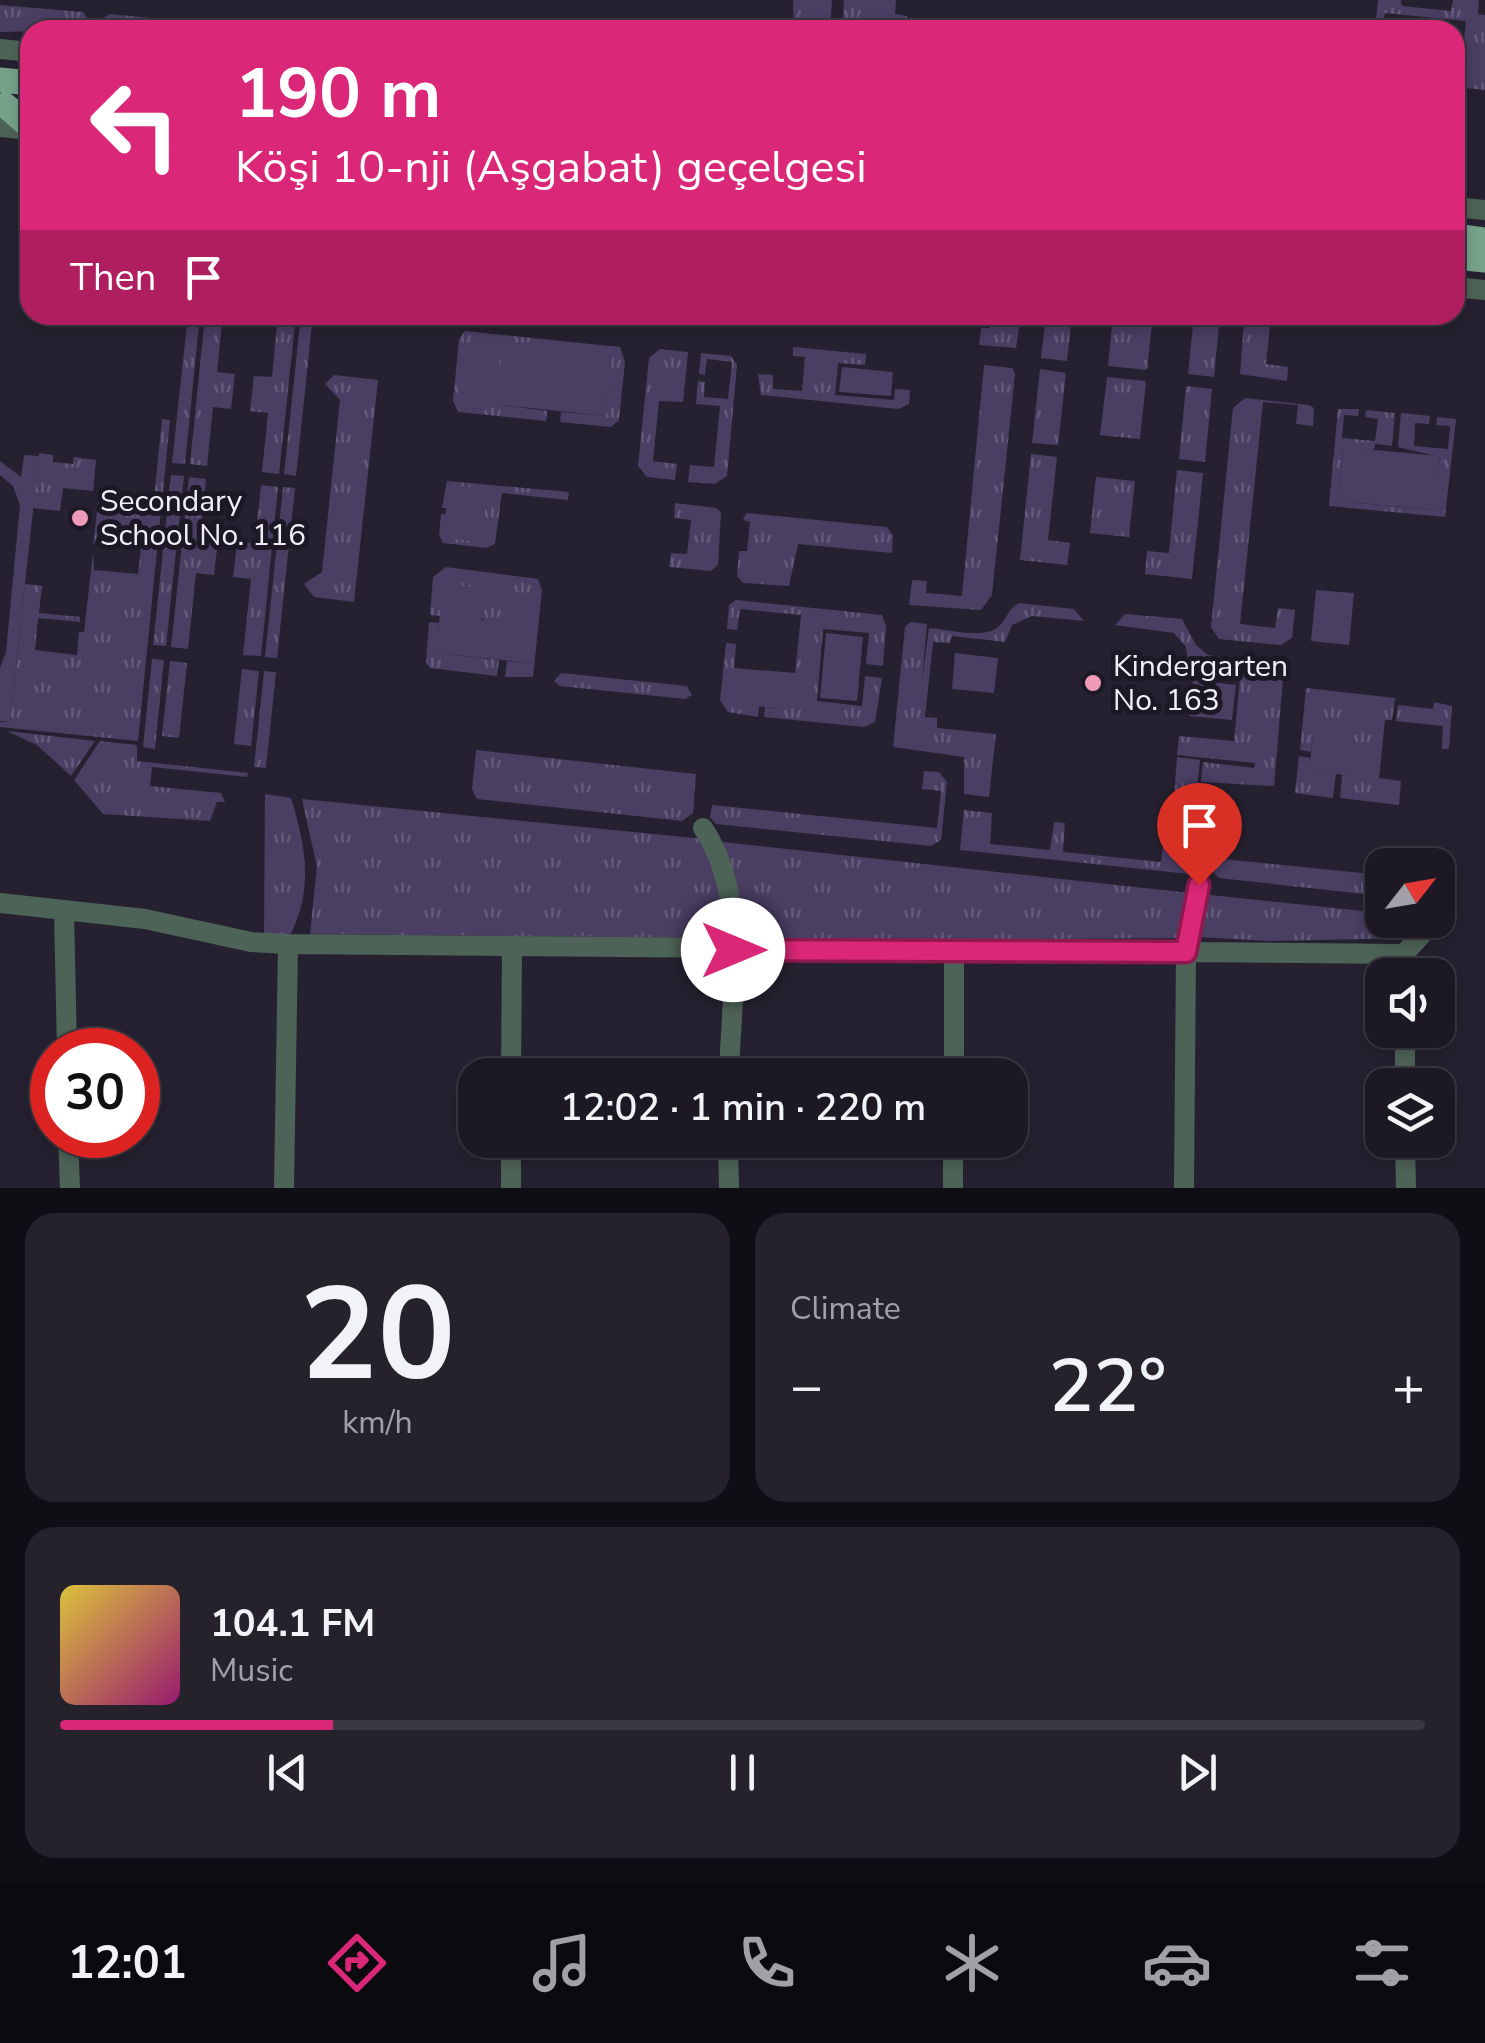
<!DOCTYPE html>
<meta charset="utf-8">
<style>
:root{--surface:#1c1924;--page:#25222c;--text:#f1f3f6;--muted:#a0a0a6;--line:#3a3841;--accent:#db2777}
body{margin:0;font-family:"Nunito Sans",sans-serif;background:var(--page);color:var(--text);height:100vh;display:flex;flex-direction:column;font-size:38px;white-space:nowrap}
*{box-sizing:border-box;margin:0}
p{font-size:32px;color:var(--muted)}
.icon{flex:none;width:55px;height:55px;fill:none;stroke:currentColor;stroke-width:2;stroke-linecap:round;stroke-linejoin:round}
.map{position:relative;height:1188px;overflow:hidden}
.drawer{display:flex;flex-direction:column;gap:25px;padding:25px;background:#0f0e14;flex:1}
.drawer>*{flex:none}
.top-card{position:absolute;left:20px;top:20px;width:1445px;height:305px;border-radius:30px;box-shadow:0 5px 15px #0003,0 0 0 2px var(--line);background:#db2777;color:#fff;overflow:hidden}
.needle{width:65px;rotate:59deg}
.tools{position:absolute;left:1365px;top:848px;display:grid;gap:20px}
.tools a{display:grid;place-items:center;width:90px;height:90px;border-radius:20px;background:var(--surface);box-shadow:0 5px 15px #0003,0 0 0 2px var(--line);font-size:50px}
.speed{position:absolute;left:30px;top:1028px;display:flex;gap:20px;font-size:50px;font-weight:700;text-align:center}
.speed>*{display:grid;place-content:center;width:130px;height:130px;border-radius:50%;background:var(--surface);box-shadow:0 5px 15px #0003,0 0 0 2px var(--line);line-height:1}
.speed .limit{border:15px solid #d22;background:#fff;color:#111}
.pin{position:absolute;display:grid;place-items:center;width:85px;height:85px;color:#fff;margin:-102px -42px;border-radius:50% 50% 50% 0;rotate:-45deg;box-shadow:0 0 10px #0007}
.pin .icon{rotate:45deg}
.me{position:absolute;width:110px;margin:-55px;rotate:90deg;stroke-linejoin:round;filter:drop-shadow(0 0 8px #0008)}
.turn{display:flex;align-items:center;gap:35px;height:210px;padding:0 50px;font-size:45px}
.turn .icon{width:130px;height:130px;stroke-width:2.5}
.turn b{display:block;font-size:70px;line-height:85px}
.then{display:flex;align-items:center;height:95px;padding:0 50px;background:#0003;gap:20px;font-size:38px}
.big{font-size:75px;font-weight:600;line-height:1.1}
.drawer .widget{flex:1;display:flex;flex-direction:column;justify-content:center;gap:15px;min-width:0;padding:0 35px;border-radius:30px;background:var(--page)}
.drawer .dial{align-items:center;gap:0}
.dial b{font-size:130px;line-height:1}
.song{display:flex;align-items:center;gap:30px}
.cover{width:120px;height:120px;border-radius:15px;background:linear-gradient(135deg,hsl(50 70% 55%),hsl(320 70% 35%))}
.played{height:10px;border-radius:5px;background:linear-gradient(90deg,var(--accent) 20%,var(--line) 20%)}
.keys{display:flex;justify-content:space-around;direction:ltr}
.heat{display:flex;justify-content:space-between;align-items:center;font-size:55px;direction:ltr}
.drawer .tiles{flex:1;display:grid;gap:25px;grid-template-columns:1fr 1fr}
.widget:last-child{grid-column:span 2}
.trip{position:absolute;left:458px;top:1058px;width:570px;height:100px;border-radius:30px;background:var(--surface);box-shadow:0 5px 15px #0003,0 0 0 2px var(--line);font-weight:600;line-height:100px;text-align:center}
.tabs{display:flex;height:160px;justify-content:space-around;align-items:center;background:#0b0a0e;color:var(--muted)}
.tabs .icon{width:70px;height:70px}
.tabs .active{color:var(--accent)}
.tabs b{font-size:45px;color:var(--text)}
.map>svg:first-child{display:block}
.grass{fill:url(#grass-tufts)}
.green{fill:#4a3e63}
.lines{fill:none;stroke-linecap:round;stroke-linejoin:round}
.minor{stroke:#4e6357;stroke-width:20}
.major{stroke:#76a28a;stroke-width:25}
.route-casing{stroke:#8e194d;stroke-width:25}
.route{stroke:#db2777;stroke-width:18}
.poi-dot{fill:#ef9ab8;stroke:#1c1826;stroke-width:4}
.labels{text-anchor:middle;stroke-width:10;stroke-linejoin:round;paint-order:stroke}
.poi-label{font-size:30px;fill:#f1eef8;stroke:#1c1826;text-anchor:start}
</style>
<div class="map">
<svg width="1485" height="1188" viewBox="0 0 1485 1188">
<defs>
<pattern id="grass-tufts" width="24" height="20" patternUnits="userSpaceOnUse" patternTransform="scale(2.5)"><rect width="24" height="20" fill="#4a3e63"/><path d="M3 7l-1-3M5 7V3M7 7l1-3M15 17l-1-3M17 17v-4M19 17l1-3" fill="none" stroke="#655a7a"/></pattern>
</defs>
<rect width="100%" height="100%" fill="#262130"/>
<!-- grass -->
<path class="grass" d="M 793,0 L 832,0 L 830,29 L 794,24 Z
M 844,0 L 896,0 L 895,14 L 907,16 L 906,30 L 842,30 Z
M 1378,0 L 1401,0 L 1402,6 L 1451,11 L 1453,0 L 1479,0 L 1478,14 L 1485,15 L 1485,90 L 1455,87 L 1455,78 L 1460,78 L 1466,21 L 1385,13 L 1382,30 L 1375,30 Z
M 0,5 L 83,12 L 87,18 L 85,30 L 0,32 Z
M 110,14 L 191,22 L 197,30 L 102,30 L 103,18 Z
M 188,315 L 200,315 L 185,464 L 172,463 Z
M 205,315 L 223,315 L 217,372 L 235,374 L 231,409 L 213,407 L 207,466 L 190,464 Z
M 278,315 L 296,315 L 279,474 L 262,472 L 268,413 L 250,411 L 254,376 L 272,377 Z
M 301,315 L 313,315 L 296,476 L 284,474 Z
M 991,315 L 1021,315 L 1016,348 L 979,345 L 981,328 L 990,328 Z
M 1046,315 L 1072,315 L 1067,361 L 1041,358 Z
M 1113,315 L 1153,315 L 1147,370 L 1108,366 Z
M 1194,315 L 1220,315 L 1214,377 L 1188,374 Z
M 1244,323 L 1270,325 L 1266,364 L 1288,367 L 1287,381 L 1240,374 Z
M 465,331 L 620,347 L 625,362 L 619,420 L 611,427 L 560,422 L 561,412 L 606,416 L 611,358 L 501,405 L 547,411 L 546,421 L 458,412 L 453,401 L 459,339 Z
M 793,347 L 866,354 L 865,365 L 838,363 L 835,395 L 894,400 L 895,389 L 910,390 L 909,404 L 898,409 L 761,395 L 758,374 L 773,375 L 773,389 L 802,391 L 805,357 L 793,356 Z
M 660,349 L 688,352 L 683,402 L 659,401 L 653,461 L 677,464 L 675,480 L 647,477 L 638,466 L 649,358 Z
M 701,353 L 731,356 L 737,365 L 727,476 L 715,484 L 688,482 L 690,465 L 714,467 L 720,406 L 696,404 L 698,381 L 705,382 L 704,397 L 728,399 L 732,362 L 707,359 L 705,375 L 699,374 Z
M 984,365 L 1012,368 L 1015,374 L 992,595 L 981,610 L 909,605 L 912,580 L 927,581 L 926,593 L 962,596 Z
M 1040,369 L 1066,373 L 1058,445 L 1032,443 Z
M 334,375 L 378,380 L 354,602 L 314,597 L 304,584 L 322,572 L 340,400 L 325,384 Z
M 1107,377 L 1146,381 L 1140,439 L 1100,435 Z
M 1186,386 L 1212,389 L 1205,462 L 1179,459 Z
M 1245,398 L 1309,405 L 1314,408 L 1313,426 L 1296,424 L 1298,405 L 1263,402 L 1240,624 L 1275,628 L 1278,608 L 1295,610 L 1292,638 L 1281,645 L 1219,639 L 1211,627 L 1233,408 Z
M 1338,409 L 1359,409 L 1358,416 L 1344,415 L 1342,438 L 1375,441 L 1378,419 L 1365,417 L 1366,410 L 1395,413 L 1392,446 L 1375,444 L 1374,450 L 1343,448 L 1338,501 L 1435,510 L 1440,457 L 1398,447 L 1401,413 L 1430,416 L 1429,424 L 1415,423 L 1414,446 L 1448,449 L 1450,426 L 1436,425 L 1437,417 L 1456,419 L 1445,517 L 1329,506 Z
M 162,419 L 170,420 L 138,741 L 0,727 L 0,722 L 10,722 L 25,584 L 42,586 L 39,613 L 80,617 L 80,622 L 38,618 L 35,650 L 77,655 L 79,632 L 84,632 L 93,553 L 94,570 L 138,574 L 142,538 L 98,533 L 93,547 L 98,502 L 153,508 Z
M 39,453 L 53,455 L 53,462 L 73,464 L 74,457 L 96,460 L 93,491 L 63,488 L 60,511 L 33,508 Z
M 1031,454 L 1057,457 L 1048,540 L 1070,543 L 1067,565 L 1020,560 Z
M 1177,470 L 1203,473 L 1192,579 L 1145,574 L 1147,551 L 1169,553 Z
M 171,475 L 184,476 L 166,646 L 153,645 Z
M 189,477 L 206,479 L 200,537 L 218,540 L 214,575 L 196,573 L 188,649 L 171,647 Z
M 1096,477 L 1135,481 L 1129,537 L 1090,533 Z
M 447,481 L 569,492 L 568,500 L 502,493 L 495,544 L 486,548 L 443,543 L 439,535 L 441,514 L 446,514 L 444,538 L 449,485 L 447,508 L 442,508 Z
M 261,485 L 278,487 L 261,656 L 243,655 L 251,579 L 233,577 L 237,542 L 255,543 Z
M 283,487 L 295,488 L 277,658 L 265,657 Z
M 675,503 L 716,508 L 721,512 L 718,565 L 711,571 L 669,567 L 671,553 L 687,554 L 691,520 L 674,518 Z
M 746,513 L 887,527 L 893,535 L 892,553 L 798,544 L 789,586 L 743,583 L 737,576 L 739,551 L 747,551 L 750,522 L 743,520 Z
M 446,567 L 538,579 L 542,590 L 533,677 L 505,677 L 507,661 L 531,663 L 444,584 L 440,616 L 430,615 L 433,577 Z
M 736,600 L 882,615 L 886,627 L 883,666 L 866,664 L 869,633 L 823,629 L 817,701 L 862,706 L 865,676 L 882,678 L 875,722 L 864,727 L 764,717 L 765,707 L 793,709 L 731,703 L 759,706 L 758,717 L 728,712 L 720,700 L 726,643 L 736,644 L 734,668 L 795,673 L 801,615 L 740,609 L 737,630 L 727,629 L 729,605 Z
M 1019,603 L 1074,609 L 1084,621 L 1032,616 L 1012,625 L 1005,642 L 952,636 L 950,643 L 933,642 L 925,717 L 937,718 L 937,728 L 996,734 L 989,797 L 964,794 L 964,757 L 893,747 L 905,627 L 910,622 L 927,624 L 922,681 L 929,628 C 948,629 980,639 997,628 C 1007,621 1007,609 1019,603 Z
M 1125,614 L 1182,619 L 1196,645 L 1208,655 L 1284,667 L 1274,786 L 1201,782 L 1203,762 L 1254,768 L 1255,763 L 1177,755 L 1179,736 L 1234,741 L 1241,668 L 1188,662 L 1186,647 L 1174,633 L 1115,625 Z
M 429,622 L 439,623 L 437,653 L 499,660 L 497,676 L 430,668 L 426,662 Z
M 152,659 L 164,660 L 155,749 L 143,747 Z
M 170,661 L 187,663 L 179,738 L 162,736 Z
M 242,669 L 259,671 L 251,746 L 234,744 Z
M 264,671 L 276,672 L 266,768 L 254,767 Z
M 561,673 L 687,686 L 692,695 L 685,699 L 560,686 L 554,681 Z
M 1306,688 L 1395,698 L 1392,720 L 1385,720 L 1379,778 L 1401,781 L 1399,805 L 1340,798 L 1342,775 L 1368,777 L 1313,737 L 1311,752 L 1300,750 Z
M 1434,702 L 1452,706 L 1449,749 L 1442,749 L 1443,726 L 1396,721 L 1398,705 L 1433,709 Z
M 7,731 L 95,741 L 71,776 L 37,745 Z
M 100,741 L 137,745 L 137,761 L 248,773 L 247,777 L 152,767 L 150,786 L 221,793 L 225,802 L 217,802 L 210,821 L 103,814 L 74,780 Z
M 476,750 L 696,774 L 693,813 L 682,821 L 477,799 L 472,789 Z
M 1299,756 L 1310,758 L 1310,771 L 1336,774 L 1333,798 L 1295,793 Z
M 1177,757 L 1200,760 L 1194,820 L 1173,810 Z
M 924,771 L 939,772 L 947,782 L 941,840 L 931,846 L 716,824 L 710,817 L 712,805 L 937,828 L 941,791 L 922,789 Z
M 265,794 L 291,798 C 306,846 314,891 289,937 L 264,936 Z
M 302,799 L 704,839 L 718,877 L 727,938 L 310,934 L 317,867 Z
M 964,810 L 992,813 L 990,844 L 1050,850 L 1054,822 L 1065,823 L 1063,852 L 1161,862 L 1165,831 L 1194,834 L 1189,874 L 960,850 Z
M 723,842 L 1190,893 L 1187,931 L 1178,938 L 747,941 L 738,937 Z
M 1213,858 L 1382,875 L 1382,896 L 1219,878 L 1212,871 Z
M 1210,895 L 1382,913 L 1382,920 L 1428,920 L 1413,938 L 1269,941 L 1198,937 Z"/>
<!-- green -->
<path class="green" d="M 465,343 L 501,347 L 495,405 L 460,401 Z
M 506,347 L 612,358 L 606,416 L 501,405 Z
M 842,367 L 893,372 L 891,396 L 839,392 Z
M 1343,447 L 1440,456 L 1436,510 L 1338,501 Z
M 24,455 L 39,456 L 10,722 L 0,721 L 0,668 L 6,652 L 20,505 L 13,486 L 0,475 L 0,461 L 21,477 Z
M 449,485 L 487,489 L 482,542 L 443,538 Z
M 443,584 L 484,588 L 481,620 L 535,626 L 531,663 L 436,653 Z
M 1316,590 L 1354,593 L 1349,645 L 1311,641 Z
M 826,633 L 863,637 L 857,701 L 820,698 Z
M 955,653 L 998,658 L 994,693 L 952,689 Z
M 733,674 L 795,680 L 793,709 L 731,704 Z
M 1193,680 L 1236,685 L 1232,720 L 1189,716 Z
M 1313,737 L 1371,744 L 1368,778 L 1309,771 Z"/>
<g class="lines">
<!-- minor -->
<path class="minor" d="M 0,49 L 30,52
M 0,127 L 30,130
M 1455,207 L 1485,210
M 1455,287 L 1485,290
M 703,828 C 749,896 731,997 729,1075
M 0,903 L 145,919 L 251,942 L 288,944 L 1404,954 L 1435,920
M 64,910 L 67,1050
M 1404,954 L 1404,975
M 1405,1030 L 1405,1085
M 511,1075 L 512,946
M 954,1075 L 954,950
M 68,1135 L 70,1188
M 728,1140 L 729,1188
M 1405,1140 L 1406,1188
M 284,1188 L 288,944
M 511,1188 L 511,1140
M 953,1188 L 953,1140
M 1184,1188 L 1186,952 L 1199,885"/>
<!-- major -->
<path class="major" d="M 0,80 L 30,83
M 5,105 L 30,127
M 1455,236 L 1485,240
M 1455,257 L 1485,260"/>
</g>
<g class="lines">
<!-- route casing -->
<g class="route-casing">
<path id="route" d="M 733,950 L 1186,952 L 1199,885"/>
</g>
<!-- route -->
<use href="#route" class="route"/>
</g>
<!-- markers -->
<g class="poi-dot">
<circle cx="80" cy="518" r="10"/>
<circle cx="1093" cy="683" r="10"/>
</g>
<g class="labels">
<!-- poi labels -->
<g class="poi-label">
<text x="100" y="511">Secondary<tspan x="100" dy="34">School No. 116</tspan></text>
<text x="1113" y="676">Kindergarten<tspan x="1113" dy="34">No. 163</tspan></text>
</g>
</g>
</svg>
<div class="tools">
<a><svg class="needle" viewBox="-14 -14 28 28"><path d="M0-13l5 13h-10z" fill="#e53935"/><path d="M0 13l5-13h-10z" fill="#a0a0a6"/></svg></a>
<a><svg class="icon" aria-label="sound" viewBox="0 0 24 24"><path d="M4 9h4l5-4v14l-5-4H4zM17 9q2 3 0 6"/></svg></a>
<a><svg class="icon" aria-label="layers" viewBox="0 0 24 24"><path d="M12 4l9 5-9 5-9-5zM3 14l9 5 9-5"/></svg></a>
</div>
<div class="speed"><div class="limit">30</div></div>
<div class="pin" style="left:1199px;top:885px;background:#d93025"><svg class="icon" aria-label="arrive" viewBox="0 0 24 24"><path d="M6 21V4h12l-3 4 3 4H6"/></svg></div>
<svg class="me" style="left:733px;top:950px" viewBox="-20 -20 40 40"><circle r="19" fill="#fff"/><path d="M0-13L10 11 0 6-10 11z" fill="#db2777"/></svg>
<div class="trip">12:02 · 1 min · 220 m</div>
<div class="top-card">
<div class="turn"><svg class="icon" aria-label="left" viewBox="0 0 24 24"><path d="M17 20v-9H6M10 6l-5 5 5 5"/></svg><div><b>190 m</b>Köşi 10-nji (Aşgabat) geçelgesi</div></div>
<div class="then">Then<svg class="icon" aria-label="arrive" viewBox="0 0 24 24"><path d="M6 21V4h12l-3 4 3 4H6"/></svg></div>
</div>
</div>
<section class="drawer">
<div class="tiles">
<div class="widget dial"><b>20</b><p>km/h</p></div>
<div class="widget"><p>Climate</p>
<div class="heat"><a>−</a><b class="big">22°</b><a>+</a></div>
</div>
<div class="widget">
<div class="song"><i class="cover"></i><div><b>104.1 FM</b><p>Music</p></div></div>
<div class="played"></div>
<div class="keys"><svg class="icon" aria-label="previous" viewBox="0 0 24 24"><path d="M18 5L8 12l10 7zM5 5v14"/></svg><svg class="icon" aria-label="pause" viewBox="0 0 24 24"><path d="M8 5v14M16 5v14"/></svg><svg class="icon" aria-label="next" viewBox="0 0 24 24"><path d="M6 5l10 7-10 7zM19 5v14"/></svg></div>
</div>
</div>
</section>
<nav class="tabs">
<b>12:01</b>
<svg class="icon active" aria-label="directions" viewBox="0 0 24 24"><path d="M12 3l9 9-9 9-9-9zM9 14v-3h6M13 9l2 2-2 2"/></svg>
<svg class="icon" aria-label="music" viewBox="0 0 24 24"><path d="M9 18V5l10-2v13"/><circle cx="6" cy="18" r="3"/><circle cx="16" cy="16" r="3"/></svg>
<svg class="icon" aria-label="phone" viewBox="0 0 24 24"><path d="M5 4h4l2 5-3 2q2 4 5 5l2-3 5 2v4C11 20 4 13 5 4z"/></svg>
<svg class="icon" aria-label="climate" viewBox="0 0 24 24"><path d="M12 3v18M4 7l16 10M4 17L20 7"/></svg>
<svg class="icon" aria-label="car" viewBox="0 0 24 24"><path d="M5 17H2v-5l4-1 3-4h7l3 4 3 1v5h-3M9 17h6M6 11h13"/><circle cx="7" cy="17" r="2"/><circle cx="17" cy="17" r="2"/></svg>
<svg class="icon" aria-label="filters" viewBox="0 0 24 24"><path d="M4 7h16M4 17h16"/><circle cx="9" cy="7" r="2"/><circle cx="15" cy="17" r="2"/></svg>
</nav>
